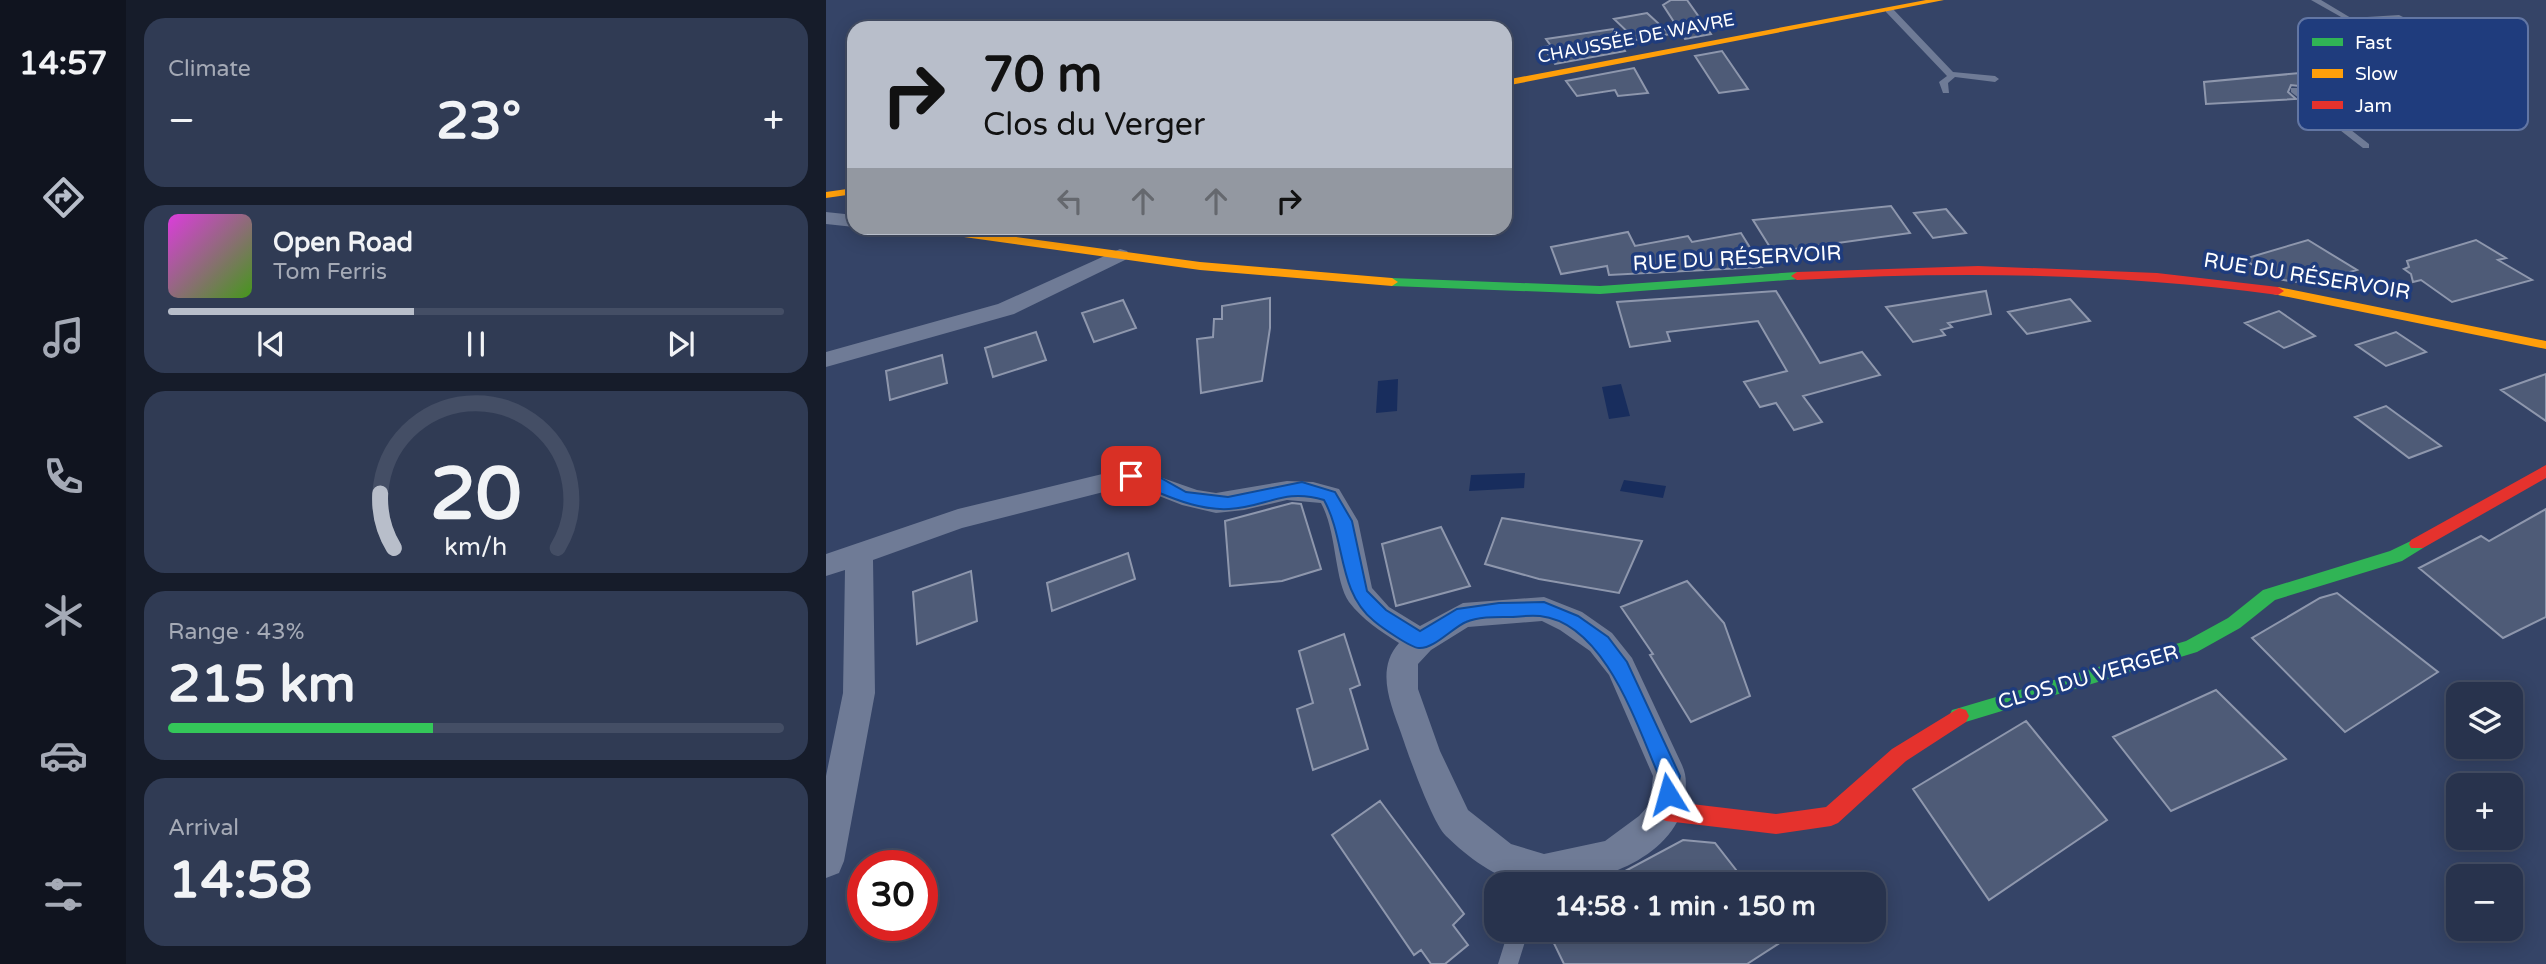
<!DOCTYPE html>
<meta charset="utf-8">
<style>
:root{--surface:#28334d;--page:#303b54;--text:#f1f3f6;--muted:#a5aab6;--line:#444e65;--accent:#b8beca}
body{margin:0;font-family:"Varela Round",sans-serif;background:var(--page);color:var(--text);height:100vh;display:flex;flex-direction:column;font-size:26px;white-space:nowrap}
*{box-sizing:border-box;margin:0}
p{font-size:23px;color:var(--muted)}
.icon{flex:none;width:38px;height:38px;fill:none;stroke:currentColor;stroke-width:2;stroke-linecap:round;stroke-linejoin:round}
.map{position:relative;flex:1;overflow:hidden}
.sheet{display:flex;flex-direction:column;gap:18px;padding:18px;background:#161c2a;width:700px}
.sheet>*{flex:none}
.guide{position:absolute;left:21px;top:21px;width:665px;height:214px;border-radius:21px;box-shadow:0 4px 18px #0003,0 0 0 2px var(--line);background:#b8beca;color:#111;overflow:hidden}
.tools{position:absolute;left:1620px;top:682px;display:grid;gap:14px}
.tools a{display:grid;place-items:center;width:77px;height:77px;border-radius:14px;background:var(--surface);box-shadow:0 4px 18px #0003,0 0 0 2px var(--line);font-size:35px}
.speed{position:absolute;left:21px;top:850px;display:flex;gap:14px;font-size:35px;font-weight:700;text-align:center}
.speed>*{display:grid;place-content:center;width:91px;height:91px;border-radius:50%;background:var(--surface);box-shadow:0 4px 18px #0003,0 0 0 2px var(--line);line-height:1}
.speed .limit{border:10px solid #d22;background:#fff;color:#111}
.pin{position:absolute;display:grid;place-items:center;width:60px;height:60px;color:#fff;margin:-30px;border-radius:14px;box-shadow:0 4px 10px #0006}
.me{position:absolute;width:77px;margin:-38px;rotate:352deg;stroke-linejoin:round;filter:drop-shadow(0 0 5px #0008)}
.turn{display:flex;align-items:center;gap:24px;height:147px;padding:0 21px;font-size:32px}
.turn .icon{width:91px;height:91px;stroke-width:2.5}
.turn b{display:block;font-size:49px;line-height:60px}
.lanes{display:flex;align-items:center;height:66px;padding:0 21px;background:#0003;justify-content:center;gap:35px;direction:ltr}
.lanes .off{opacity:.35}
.big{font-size:52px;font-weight:700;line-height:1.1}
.sheet .card{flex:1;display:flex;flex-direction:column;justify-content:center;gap:10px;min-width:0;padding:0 24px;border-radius:21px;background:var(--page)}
.sheet .dial{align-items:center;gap:0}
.dial svg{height:182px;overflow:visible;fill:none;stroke:var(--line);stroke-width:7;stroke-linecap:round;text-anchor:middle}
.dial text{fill:var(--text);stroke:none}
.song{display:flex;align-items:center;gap:21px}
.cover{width:84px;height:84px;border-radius:10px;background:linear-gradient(135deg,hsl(300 70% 55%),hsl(100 70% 35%))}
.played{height:7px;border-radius:4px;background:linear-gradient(90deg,var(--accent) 40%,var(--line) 40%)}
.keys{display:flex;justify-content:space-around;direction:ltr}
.heat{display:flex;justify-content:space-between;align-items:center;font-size:38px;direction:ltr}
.charge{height:10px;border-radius:5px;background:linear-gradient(90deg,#34c759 43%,var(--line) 0)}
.trip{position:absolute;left:658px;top:872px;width:402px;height:70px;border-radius:21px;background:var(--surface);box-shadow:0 4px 18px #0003,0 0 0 2px var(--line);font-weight:700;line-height:70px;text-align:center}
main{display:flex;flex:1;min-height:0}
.dock{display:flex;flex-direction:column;width:126px;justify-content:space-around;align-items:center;background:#10141f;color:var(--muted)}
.dock .icon{width:49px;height:49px}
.dock .on{color:var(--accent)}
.dock b{font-size:32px;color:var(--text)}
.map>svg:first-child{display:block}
.water{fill:#182d5d}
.building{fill:#4e5b77;stroke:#8e97ad;stroke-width:2}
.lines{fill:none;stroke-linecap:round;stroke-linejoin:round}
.lane{fill:#6f7b96;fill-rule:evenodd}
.street{fill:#6f7b96;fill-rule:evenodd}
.fast{fill:#30b455;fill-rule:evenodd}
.slow{fill:#ff9f0a;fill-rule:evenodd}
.jam{fill:#e5322d;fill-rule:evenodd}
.route{fill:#1a73e8;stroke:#114b97;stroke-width:2}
.labels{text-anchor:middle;stroke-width:7;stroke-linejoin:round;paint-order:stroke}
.far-street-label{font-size:18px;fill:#fff;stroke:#1f3c7d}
.street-label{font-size:21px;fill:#fff;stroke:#1f3c7d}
.key{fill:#1f3c7d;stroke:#6276a4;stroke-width:2}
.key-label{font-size:19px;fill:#fff}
</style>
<main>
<nav class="dock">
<b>14:57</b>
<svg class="icon on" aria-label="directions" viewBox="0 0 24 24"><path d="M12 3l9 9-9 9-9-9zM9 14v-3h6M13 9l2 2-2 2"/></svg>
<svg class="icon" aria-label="music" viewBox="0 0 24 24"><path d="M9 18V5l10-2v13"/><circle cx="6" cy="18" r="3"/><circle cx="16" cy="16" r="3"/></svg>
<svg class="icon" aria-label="phone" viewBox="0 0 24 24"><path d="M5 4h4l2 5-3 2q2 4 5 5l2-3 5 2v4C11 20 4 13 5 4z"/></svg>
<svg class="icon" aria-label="climate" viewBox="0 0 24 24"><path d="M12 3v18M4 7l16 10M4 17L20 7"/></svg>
<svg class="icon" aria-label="car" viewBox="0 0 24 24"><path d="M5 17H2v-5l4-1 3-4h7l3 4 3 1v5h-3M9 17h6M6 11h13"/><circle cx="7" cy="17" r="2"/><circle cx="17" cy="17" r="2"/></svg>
<svg class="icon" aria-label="filters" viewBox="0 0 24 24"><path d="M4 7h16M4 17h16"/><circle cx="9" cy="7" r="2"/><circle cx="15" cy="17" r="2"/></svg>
</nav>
<section class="sheet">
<div class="card"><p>Climate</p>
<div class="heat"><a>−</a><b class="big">23°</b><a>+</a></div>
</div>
<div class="card">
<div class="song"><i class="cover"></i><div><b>Open Road</b><p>Tom Ferris</p></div></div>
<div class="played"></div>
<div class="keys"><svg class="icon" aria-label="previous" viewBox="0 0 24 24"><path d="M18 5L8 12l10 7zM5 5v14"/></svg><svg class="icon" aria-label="pause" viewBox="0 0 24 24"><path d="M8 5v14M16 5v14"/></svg><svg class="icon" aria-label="next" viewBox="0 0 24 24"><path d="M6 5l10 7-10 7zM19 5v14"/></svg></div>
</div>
<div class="card dial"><svg viewBox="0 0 100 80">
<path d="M14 69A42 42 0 1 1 86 69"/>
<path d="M14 69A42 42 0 0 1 8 45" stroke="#b8beca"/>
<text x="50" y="56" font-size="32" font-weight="700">20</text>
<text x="50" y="72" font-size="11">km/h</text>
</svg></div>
<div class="card"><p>Range · 43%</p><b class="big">215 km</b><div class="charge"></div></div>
<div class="card"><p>Arrival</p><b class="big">14:58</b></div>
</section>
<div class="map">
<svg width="1720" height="964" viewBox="0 0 1720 964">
<rect width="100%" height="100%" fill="#354467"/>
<!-- water -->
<path class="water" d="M 572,379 L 571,411 L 550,413 L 552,381 Z
M 795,384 L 804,416 L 783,419 L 776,387 Z
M 699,473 L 698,488 L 643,491 L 645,475 Z
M 798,480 L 840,486 L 837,498 L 794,491 Z"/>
<!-- building -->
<path class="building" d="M 845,0 L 861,0 L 885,34 L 859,39 L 837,5 Z
M 821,13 L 844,34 L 810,40 L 788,19 Z
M 787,29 L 799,51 L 729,64 L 717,47 L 725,46 L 720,39 Z
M 896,51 L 922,89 L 893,93 L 869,56 Z
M 808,68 L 822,93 L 792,96 L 789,90 L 751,96 L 740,81 Z
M 1474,73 L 1507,97 L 1488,98 L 1473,86 L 1465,85 L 1462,92 L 1470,99 L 1380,104 L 1378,82 Z
M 1065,206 L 1084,233 L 947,252 L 927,220 Z
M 1120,209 L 1140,233 L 1107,238 L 1088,213 Z
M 802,232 L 809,246 L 862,236 L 866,242 L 915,233 L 936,267 L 783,275 L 781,266 L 735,274 L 725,247 Z
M 1482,240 L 1531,270 L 1482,284 L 1446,278 L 1418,259 Z
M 1650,240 L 1680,258 L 1672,260 L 1706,280 L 1626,302 L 1595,280 L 1587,282 L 1585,274 L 1578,269 L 1583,267 L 1581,261 Z
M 950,291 L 994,363 L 1036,352 L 1054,375 L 977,396 L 996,422 L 968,430 L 950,403 L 934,407 L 918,382 L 961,371 L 932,321 L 841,332 L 844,341 L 804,347 L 791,302 Z
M 1160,291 L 1165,314 L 1122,323 L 1126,327 L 1115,330 L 1119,335 L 1087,342 L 1060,307 Z
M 444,298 L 444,328 L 436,381 L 375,393 L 371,339 L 387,337 L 388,319 L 396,319 L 396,306 Z
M 1244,299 L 1264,321 L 1201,334 L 1182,312 Z
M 297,300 L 310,328 L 268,342 L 256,313 Z
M 1453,311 L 1489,336 L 1458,348 L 1419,323 Z
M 210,332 L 220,360 L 167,377 L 159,348 Z
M 1570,332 L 1600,352 L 1560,366 L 1530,345 Z
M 116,355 L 121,383 L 64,400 L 60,371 Z
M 1720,374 L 1720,421 L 1675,390 Z
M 1560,406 L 1615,446 L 1583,458 L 1529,417 Z
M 466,503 L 475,504 L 495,569 L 456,581 L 404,586 L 399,521 Z
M 1720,509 L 1720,617 L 1677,638 L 1593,568 L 1655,536 L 1663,541 Z
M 676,518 L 741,529 L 816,541 L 793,593 L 713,579 L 659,564 Z
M 615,527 L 644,586 L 570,606 L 556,544 Z
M 302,553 L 309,579 L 226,611 L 221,583 Z
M 145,571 L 151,621 L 91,644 L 87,592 Z
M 861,581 L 898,623 L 924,696 L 865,722 L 824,655 L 827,654 L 795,607 Z
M 1511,593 L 1612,672 L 1519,732 L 1426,638 L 1494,598 Z
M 518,634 L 534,685 L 524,689 L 542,749 L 487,770 L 471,709 L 487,703 L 473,651 Z
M 1390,690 L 1460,759 L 1345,811 L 1287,737 Z
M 1200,721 L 1281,820 L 1163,900 L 1087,789 Z
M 554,801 L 638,914 L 627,925 L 642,945 L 619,964 L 605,964 L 595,950 L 588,955 L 506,835 Z
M 857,840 L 889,843 L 921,884 L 775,884 Z
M 721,929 L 957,929 L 963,937 L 921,964 L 738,964 Z"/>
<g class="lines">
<!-- lane -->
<path class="lane" d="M 1485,0 L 1495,0 L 1525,18 L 1573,15 L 1577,17 L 1573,19 L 1524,22 Z
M 1060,8 L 1066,8 L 1127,72 L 1169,76 L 1173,79 L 1169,82 L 1129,77 L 1122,83 L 1123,93 L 1117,93 L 1113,82 L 1121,76 L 1060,12 Z
M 1465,88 L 1471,88 L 1543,144 L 1543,148 L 1537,148 L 1465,92 Z
M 683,929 L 703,929 L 692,964 L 672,964 Z"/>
<!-- street -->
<path class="street" d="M 0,212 L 28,215 L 28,227 L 0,224 Z
M 294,249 L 301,251 L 304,255 L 301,259 L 188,314 L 0,367 L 0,352 L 172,304 Z
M 305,467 L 371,490 L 390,493 L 461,481 L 487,482 L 513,489 L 532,521 L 546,588 L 563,607 L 594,626 L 637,603 L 718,597 L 756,612 L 786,633 L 806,658 L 856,765 C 861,776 860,784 859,796 C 852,862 758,890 702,884 C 671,880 642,857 620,836 C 606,822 582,754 575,733 C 565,704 549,670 573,643 C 554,631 537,620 523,602 C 508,580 511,532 495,503 L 461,500 L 418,510 L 390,513 L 356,505 L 305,485 L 136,528 L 47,560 L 49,693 L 18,861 L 13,873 L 0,878 L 0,776 L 17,693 L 19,570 L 0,576 L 0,554 L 132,509 ZM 716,621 L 734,630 L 764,651 L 783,675 L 827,776 L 824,804 L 813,816 L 779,841 L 718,854 L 685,844 L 642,810 L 614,751 L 592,689 L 592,664 L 605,650 L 642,627 Z"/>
<!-- fast -->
<path class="fast" d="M 971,272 L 977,276 L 975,279 L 774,294 L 566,286 L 560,282 L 566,278 L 774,286 Z
M 1591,538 L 1597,540 L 1599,544 L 1597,548 L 1576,561 L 1449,600 L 1414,628 L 1371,652 L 1133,724 L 1126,722 L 1123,716 L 1126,710 L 1133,708 L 1360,641 L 1402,618 L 1437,590 L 1564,551 Z"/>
<!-- slow -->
<path class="slow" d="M 1100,0 L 1118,0 L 679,86 L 679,80 Z
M 28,188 L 28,194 L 0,198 L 0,192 Z
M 96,228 L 124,228 L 374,262 L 566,278 L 572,282 L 566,286 L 374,270 L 102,232 Z
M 1452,287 L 1720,341 L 1720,349 L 1447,294 L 1447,288 Z"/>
<!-- jam -->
<path class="jam" d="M 1152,266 L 1331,273 L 1452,287 L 1458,291 L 1452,295 C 1291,273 1133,271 971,280 L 965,276 L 971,272 Z
M 1720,465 L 1720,478 L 1597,548 L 1585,548 L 1583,544 L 1585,540 Z
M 1133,708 L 1140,710 L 1143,716 L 1140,722 L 1080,761 L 1012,823 L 1005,826 L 950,834 L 840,821 L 833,818 L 830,811 L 833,804 L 840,801 L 950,814 L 1000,807 L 1066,749 Z"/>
</g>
<!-- route -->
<path class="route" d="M 305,471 L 333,477 L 360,492 L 402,497 L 476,482 L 509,492 L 526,521 L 541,591 L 560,610 L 594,631 L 631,609 L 673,603 L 718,602 L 752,616 L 782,637 L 801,662 L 854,776 L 849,800 L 842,803 L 834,800 L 831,794 L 833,776 C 811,726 779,623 714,616 C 705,615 696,616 687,617 C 673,617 653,616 640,622 C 626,628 608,649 593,648 C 585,648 555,627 548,621 C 511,591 520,540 498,500 C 457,488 441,507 403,509 C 365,511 334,491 299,480 L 299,472 Z"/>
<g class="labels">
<!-- far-street labels -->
<g class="far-street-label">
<text transform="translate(810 38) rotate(-11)" y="6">CHAUSSÉE DE WAVRE</text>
</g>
<!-- street labels -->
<g class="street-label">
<text transform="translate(911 258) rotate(-3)" y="7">RUE DU RÉSERVOIR</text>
<text transform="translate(1481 276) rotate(9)" y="7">RUE DU RÉSERVOIR</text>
<text transform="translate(1262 677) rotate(-16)" y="7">CLOS DU VERGER</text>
</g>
</g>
<!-- legend -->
<rect x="1472" y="18" width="230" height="112" rx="10" class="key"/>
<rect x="1486" y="38" width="31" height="8" fill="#30b455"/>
<rect x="1486" y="69" width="31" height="9" fill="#ff9f0a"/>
<rect x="1486" y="101" width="31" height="8" fill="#e5322d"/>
<g class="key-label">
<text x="1529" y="49">Fast</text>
<text x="1529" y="80">Slow</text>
<text x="1529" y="112">Jam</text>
</g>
</svg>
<div class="tools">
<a><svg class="icon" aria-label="layers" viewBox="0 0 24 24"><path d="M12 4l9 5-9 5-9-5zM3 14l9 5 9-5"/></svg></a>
<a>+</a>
<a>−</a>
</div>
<div class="speed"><div class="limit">30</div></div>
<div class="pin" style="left:305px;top:476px;background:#d93025"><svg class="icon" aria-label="arrive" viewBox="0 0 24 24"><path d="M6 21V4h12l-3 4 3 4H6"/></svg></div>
<svg class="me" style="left:842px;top:794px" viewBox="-20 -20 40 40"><path d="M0-17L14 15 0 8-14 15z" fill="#1a73e8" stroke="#fff" stroke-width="4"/></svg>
<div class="trip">14:58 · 1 min · 150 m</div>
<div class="guide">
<div class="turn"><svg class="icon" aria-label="right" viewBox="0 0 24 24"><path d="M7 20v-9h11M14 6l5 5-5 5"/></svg><div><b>70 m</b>Clos du Verger</div></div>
<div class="lanes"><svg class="icon off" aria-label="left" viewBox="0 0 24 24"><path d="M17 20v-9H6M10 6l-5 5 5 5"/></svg><svg class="icon off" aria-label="ahead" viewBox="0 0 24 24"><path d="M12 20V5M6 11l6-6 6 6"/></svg><svg class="icon off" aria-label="ahead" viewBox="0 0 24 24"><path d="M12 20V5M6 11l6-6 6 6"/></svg><svg class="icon" aria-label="right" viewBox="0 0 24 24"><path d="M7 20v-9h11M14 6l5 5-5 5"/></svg></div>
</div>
</div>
</main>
